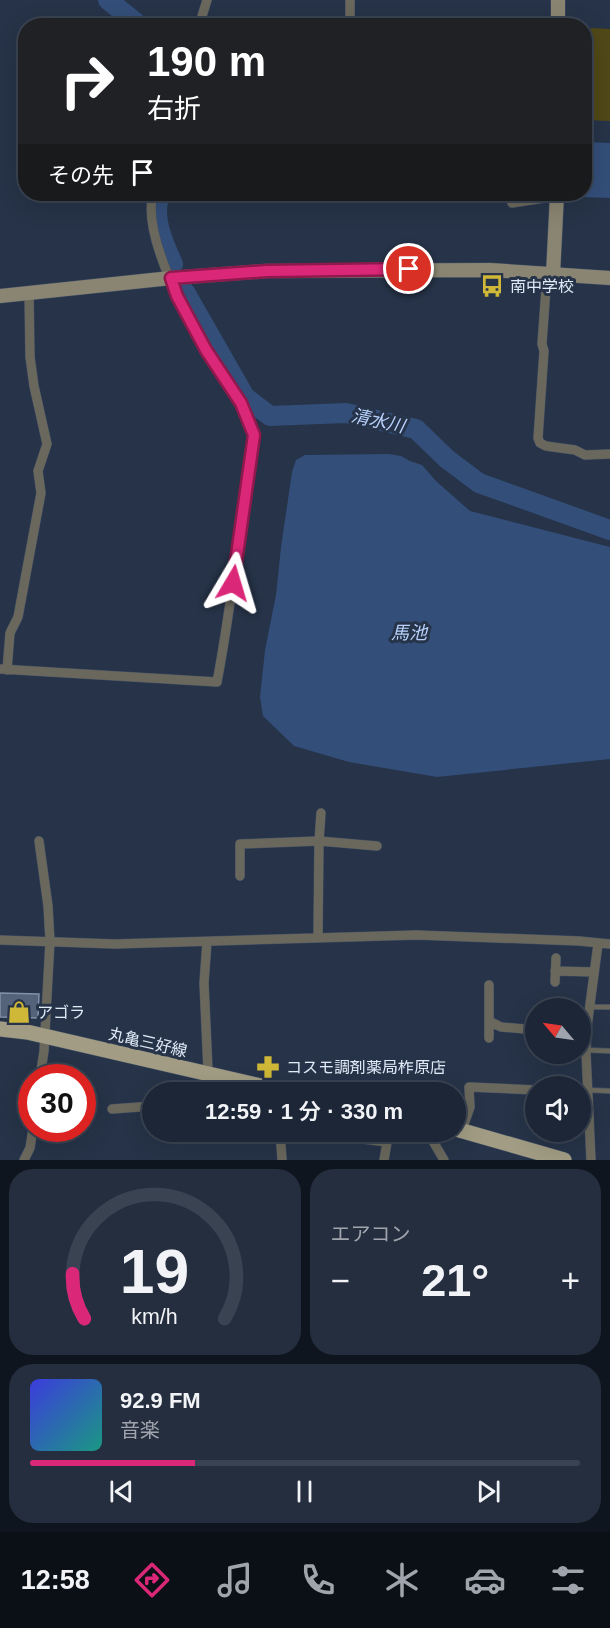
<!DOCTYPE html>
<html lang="ja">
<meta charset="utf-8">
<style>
:root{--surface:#1c2636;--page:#252e3e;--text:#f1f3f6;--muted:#a0a5ad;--line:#3a4351;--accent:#db2777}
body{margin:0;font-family:Arial,"Noto Sans JP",sans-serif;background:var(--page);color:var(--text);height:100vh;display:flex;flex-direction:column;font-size:22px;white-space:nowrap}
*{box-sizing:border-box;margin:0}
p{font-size:20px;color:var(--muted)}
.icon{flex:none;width:33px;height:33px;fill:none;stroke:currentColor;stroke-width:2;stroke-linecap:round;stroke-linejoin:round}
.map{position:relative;height:1160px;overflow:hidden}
.panel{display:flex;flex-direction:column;gap:9px;padding:9px;background:#0f151e;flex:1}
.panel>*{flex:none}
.banner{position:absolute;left:18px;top:18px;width:574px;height:183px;border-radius:24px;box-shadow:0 6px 24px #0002,0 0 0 2px var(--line);background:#202124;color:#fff;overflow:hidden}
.needle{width:39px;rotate:299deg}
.tools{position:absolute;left:525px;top:998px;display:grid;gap:12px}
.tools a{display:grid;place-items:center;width:66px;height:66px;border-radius:50%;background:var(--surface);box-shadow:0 6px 24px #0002,0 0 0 2px var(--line);font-size:30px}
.speed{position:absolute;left:18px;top:1064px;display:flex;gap:12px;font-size:30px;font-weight:700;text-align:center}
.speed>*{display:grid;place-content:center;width:78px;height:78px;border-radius:50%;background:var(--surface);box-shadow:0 6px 24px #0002,0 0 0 2px var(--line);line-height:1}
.speed .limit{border:9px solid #d22;background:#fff;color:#111}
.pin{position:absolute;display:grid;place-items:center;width:51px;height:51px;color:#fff;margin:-26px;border:3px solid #fff;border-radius:50%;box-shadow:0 2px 6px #0007}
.me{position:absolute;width:66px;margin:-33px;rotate:7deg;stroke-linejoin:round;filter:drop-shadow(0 0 4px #0008)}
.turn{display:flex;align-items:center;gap:21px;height:126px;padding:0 30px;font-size:27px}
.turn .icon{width:78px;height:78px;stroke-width:2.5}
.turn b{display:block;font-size:42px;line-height:51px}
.then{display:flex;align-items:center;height:57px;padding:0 30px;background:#0003;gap:12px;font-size:22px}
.big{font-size:45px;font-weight:600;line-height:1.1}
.panel .widget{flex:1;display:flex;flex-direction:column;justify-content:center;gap:9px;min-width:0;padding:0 21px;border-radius:24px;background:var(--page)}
.panel .dial{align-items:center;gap:0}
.dial svg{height:156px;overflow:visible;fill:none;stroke:var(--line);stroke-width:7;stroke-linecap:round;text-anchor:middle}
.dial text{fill:var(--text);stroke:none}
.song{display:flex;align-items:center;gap:18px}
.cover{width:72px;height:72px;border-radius:9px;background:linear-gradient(135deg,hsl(240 70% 55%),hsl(170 70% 35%))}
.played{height:6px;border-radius:3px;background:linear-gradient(90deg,var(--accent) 30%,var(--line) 30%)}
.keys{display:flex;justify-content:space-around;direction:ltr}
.heat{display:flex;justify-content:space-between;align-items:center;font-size:33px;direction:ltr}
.panel .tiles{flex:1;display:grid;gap:9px;grid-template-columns:1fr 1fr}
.widget:last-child{grid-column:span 2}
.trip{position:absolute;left:142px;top:1082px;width:324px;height:60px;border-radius:30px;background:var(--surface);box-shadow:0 6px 24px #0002,0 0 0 2px var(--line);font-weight:600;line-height:60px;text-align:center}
.tabs{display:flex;height:96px;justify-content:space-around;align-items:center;background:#0b0f16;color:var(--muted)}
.tabs .icon{width:42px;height:42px}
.tabs .current{color:var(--accent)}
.tabs b{font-size:27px;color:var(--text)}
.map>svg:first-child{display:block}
.green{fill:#514818}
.water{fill:#334e79}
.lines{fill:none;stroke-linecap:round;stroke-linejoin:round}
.river{stroke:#334e79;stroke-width:20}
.building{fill:#54637a;stroke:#8190aa;stroke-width:1.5}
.lane-casing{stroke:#445064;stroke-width:6}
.street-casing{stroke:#445064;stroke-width:10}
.secondary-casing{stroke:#445064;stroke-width:15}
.primary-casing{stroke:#445064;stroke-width:16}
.lane{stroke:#6a685c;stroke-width:4.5}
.street{stroke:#6a685c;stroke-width:9}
.secondary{stroke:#898572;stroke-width:14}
.primary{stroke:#a19c83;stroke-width:15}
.route-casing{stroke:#8e194d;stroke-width:15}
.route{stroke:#db2777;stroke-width:10}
.labels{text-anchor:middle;stroke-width:6;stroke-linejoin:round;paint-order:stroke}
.poi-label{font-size:16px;fill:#e1eaf7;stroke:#263348;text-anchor:start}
.street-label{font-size:16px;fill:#e1eaf7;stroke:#263348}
.water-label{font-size:18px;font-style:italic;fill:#b8d2fc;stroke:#263348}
</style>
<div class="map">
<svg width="610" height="1160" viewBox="0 0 610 1160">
<rect width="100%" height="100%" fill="#263348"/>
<!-- green -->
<path class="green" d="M 591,28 L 610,29 L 610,121 L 586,120 Z"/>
<!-- water -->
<path class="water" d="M 585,142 L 610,143 L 610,198 L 579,197 L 580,194 L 585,194 Z
M 389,454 L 401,456 L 410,461 L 422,465 L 436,481 L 470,511 L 610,547 L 610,759 L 437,777 L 349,762 L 294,746 L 263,716 L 260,697 L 265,650 L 276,595 L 281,547 L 292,472 L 296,460 L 305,455 Z"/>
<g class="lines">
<!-- river -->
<path class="river" d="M 108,0 L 140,26
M 161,194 C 150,214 164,244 173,264
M 185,292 L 245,397 L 270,416 L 346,413 L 416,429 L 447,459 L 479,483 L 610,530"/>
</g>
<!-- building -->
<path class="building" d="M 0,993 L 39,994 L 38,1018 L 0,1017 Z"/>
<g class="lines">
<!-- lane casing -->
<g class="lane-casing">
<path id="lane" d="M 590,1007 L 610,1007
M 586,1050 L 610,1051
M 588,1090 L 610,1091"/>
</g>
<!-- street casing -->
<g class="street-casing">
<path id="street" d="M 350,0 L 350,26
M 199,26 L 207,0
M 511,194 L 512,203 L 557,196
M 547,274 L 542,344 L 544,351 L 538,438 L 540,443 L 546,446 L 575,450 L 585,455 L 610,454
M 0,669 L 217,682 C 229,620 236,556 246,493 C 248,479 256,445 253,434 C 247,403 223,377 207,350 C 185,315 142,234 153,194
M 7,670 L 10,633 L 18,617 L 41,493 L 38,471 L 47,444 L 34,386 L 30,357 L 29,294
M 321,813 L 319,841 L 377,846
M 39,841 L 48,906 L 50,941 L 44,1051 L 40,1077
M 240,876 L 240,844 L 319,841 L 318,937
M 0,940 L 115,944 L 417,935 L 579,941 L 610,944
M 207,942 L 204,983 L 209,1092
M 555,971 L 594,972
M 555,982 L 556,958
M 489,1021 L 501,1027 L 536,1030
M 489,1038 L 489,985
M 112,1109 L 153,1106
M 462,1130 L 470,1107 L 469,1087 L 536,1090
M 280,1131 L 282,1160
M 427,1131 L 444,1160
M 331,1135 L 387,1142
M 24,1160 L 30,1148 L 33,1128
M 384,1160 L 389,1131
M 591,1160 L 586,1053 L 587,1027 L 598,944"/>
</g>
<!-- secondary casing -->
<g class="secondary-casing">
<path id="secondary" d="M 558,0 L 558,26
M 553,275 L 557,194
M 0,296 L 171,278 L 267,271 L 490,270 L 610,278"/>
</g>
<!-- primary casing -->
<g class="primary-casing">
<path id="primary" d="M 0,1029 L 27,1032 L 287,1092
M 456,1129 L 564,1160"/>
</g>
<!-- lane -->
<use href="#lane" class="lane"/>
<!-- street -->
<use href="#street" class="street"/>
<!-- secondary -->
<use href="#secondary" class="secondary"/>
<!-- primary -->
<use href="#primary" class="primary"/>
</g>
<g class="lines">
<!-- route casing -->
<g class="route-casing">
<path id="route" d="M 233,583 L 254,435 L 241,403 L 206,350 L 177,296 L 171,278 L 267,271 L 409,269"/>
</g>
<!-- route -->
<use href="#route" class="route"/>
</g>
<!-- icons -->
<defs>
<g id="bus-bare" transform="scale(1.8)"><path d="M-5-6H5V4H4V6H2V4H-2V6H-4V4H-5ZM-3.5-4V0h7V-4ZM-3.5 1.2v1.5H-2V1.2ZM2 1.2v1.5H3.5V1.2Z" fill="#cfb837" stroke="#263348" stroke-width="2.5" paint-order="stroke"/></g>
<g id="shop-bare" transform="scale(1.8)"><path d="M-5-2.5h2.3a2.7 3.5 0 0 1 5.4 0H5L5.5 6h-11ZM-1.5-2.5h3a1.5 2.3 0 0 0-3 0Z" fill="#cfb837" stroke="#263348" stroke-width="2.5" paint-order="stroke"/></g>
<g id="pharmacy-bare" transform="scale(1.8)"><path d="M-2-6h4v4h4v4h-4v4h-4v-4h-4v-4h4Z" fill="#cfb837" stroke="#263348" stroke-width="2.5" paint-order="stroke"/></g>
</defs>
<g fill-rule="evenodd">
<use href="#bus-bare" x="492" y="286"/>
<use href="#shop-bare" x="19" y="1012"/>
<use href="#pharmacy-bare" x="268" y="1067"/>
</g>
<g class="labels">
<!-- poi labels -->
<g class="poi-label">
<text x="510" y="292">南中学校</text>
<text x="37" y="1018">アゴラ</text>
<text x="286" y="1073">コスモ調剤薬局柞原店</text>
</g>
<!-- street labels -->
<g class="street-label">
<text transform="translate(148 1042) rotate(13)" y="6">丸亀三好線</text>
</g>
<!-- water labels -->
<g class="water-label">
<text transform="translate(378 421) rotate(12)" y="6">清水川</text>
<text x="409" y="639">馬池</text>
</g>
</g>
</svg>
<div class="tools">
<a><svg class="needle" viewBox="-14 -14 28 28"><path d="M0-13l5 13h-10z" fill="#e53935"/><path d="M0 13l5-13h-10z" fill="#a0a5ad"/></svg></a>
<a><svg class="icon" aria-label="sound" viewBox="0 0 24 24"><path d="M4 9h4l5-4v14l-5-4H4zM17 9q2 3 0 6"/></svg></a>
</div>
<div class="speed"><div class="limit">30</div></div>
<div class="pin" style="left:409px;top:269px;background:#d93025"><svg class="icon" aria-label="arrive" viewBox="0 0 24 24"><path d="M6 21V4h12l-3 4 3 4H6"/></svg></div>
<svg class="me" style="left:233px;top:583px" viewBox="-20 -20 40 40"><path d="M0-17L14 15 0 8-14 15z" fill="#db2777" stroke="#fff" stroke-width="4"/></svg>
<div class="trip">12:59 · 1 分 · 330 m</div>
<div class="banner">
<div class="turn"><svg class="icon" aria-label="right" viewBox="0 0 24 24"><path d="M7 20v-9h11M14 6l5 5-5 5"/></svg><div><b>190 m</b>右折</div></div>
<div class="then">その先<svg class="icon" aria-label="arrive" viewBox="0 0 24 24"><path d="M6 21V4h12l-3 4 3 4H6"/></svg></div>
</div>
</div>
<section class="panel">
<div class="tiles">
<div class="widget dial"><svg viewBox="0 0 100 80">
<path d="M14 69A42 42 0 1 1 86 69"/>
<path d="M14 69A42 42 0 0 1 8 46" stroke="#db2777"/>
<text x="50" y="56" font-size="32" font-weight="700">19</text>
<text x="50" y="72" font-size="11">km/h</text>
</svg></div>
<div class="widget"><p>エアコン</p>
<div class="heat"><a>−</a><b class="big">21°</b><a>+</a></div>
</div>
<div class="widget">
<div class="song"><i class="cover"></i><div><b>92.9 FM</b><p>音楽</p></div></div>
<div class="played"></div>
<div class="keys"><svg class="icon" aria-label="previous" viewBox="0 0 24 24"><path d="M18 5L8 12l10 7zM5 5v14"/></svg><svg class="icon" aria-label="pause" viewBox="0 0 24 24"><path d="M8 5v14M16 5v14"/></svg><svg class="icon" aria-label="next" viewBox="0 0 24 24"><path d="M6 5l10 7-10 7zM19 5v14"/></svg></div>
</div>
</div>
</section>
<nav class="tabs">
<b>12:58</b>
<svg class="icon current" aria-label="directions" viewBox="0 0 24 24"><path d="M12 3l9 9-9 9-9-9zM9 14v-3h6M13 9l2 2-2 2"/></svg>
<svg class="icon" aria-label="music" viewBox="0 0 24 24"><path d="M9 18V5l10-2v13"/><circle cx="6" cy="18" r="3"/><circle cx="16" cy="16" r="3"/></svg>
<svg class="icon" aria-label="phone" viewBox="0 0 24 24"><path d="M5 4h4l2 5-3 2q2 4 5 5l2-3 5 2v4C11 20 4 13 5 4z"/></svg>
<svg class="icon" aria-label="climate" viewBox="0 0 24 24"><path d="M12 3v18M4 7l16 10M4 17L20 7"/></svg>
<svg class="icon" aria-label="car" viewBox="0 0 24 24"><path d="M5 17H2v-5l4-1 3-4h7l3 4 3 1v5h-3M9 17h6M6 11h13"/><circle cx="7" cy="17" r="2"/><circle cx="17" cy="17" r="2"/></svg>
<svg class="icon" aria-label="filters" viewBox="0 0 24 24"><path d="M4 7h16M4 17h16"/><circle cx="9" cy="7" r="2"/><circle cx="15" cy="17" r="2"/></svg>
</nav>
